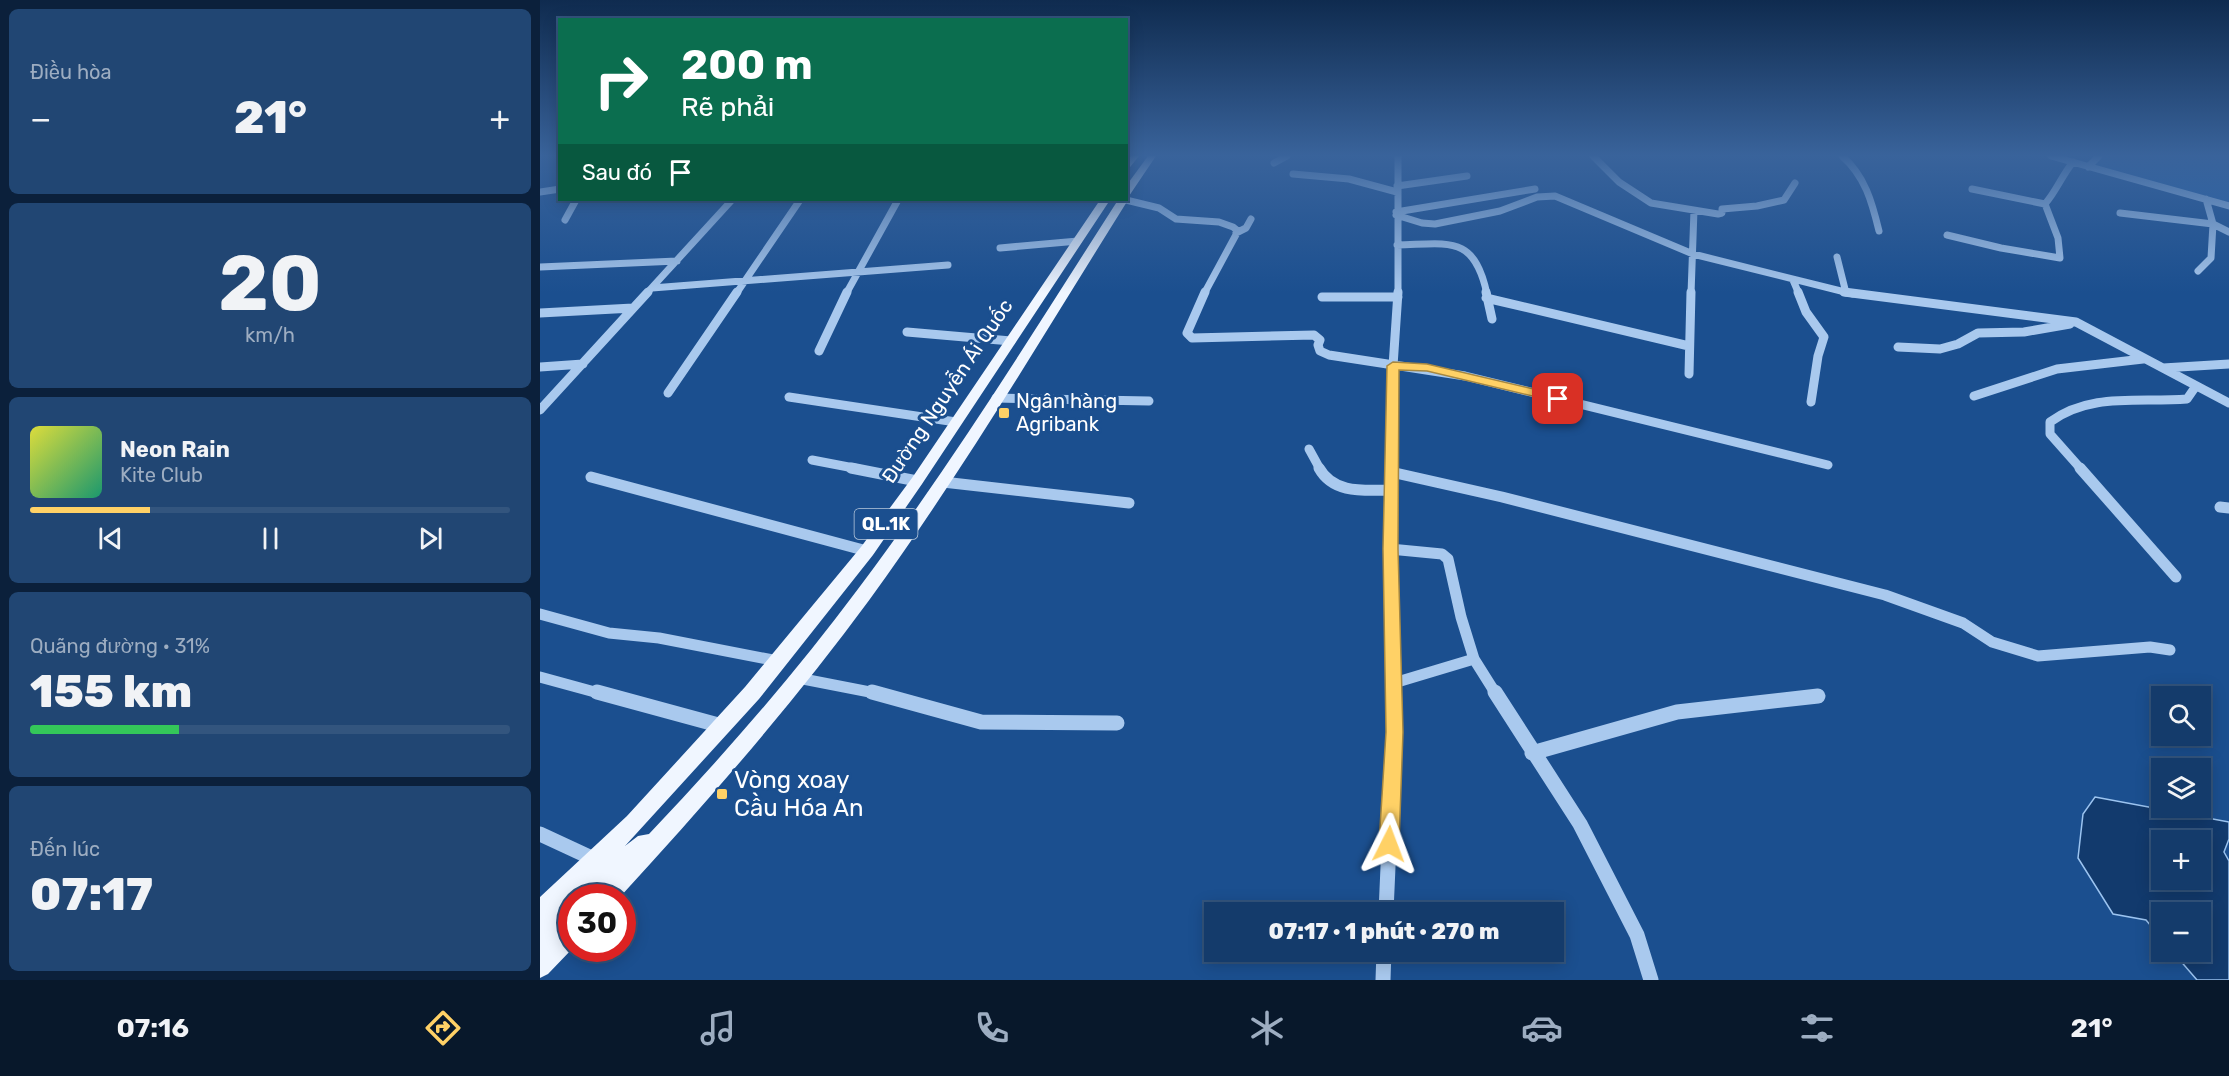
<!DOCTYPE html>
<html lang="vi">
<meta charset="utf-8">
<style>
:root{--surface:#143b6b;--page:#214673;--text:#f1f3f6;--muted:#9dadc1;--line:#33557e;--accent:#ffd166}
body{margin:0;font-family:Rubik,sans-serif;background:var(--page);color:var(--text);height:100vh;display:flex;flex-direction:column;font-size:22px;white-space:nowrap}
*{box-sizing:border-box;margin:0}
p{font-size:20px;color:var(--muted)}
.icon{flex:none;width:33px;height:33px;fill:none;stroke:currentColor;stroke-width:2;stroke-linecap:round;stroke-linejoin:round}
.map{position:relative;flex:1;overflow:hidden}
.sheet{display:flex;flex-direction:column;gap:9px;padding:9px;background:#0b203b;width:540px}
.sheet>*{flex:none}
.banner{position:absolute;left:18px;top:18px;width:570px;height:183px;border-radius:0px;box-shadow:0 3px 15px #0003,0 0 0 2px var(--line);background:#0b6e4f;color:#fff;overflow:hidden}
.fabs{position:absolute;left:1611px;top:686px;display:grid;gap:12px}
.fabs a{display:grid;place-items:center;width:60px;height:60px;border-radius:0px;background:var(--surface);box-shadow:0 3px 15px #0003,0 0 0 2px var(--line);font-size:30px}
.speed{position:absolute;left:18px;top:884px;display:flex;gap:12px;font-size:30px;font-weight:700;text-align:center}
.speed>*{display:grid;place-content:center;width:78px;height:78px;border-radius:50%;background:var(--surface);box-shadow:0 3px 15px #0003,0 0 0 2px var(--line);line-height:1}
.speed .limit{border:9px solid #d22;background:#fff;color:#111}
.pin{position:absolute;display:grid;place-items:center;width:51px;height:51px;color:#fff;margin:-26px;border-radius:12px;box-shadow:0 3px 9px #0006}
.me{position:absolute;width:66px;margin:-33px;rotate:3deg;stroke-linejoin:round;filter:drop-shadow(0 0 4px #0008)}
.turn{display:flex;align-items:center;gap:21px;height:126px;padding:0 24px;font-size:27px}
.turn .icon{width:78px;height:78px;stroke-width:2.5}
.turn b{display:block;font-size:42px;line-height:51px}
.then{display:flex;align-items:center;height:57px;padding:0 24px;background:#0003;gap:12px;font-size:22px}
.big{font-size:45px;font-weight:800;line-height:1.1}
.sheet .card{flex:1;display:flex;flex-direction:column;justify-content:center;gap:9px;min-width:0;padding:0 21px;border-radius:9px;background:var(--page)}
.sheet .dial{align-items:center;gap:0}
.dial b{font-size:78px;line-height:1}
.song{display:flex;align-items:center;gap:18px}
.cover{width:72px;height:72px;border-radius:9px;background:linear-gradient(135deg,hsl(60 70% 55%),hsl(160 70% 35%))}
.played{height:6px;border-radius:3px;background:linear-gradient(90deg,var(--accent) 25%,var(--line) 25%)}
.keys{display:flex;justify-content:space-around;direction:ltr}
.heat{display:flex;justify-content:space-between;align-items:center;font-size:33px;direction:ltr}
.charge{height:9px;border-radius:4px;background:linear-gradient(90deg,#34c759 31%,var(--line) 0)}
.trip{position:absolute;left:664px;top:902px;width:360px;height:60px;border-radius:0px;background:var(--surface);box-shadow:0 3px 15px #0003,0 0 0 2px var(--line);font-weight:800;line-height:60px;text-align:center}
.menu{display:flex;height:96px;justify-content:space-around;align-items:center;background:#08182b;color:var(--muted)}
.menu .icon{width:42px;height:42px}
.menu .selected{color:var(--accent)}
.menu b{font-size:27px;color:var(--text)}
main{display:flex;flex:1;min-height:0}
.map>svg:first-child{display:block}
.green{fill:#2461a8}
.water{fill:#123a6d;stroke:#9cc4f0;stroke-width:1.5;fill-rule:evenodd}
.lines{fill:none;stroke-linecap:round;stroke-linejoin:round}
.minor-far3{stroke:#a9c9ee;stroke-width:7}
.minor-far2{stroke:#a9c9ee;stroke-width:9}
.minor-far1{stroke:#a9c9ee;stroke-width:11}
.minor{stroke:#a9c9ee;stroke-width:15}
.major{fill:#f0f6ff;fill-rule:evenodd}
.route{fill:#ffd166;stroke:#a68842;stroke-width:1.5}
.poi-dot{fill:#ffd166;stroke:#1b4f8f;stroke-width:2}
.labels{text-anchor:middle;stroke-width:6;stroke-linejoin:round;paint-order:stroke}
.shield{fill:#1b4f8f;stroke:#bbcadd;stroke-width:1.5}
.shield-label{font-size:18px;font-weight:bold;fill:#fff}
.street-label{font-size:20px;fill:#fff;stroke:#1b4f8f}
.poi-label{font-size:20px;fill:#fff;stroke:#1b4f8f;text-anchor:start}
.near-poi-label{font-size:24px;fill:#fff;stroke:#1b4f8f;text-anchor:start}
</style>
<main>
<section class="sheet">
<div class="card"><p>Điều hòa</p>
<div class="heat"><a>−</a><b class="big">21°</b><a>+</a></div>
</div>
<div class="card dial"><b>20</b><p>km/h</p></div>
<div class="card">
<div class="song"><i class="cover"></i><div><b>Neon Rain</b><p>Kite Club</p></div></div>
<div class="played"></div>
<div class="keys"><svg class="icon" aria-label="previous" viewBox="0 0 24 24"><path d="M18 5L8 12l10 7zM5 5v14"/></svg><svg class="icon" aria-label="pause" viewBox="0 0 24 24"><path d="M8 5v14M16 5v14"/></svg><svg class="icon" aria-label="next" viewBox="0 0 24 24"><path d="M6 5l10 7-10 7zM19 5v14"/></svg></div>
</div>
<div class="card"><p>Quãng đường · 31%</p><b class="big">155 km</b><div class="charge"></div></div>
<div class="card"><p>Đến lúc</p><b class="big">07:17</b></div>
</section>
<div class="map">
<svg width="1689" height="980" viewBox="0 0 1689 980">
<rect width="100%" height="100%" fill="#1b4f8f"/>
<!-- green -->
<path class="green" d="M 1563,156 L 1689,156 L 1689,204 L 1553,166 Z"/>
<!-- water -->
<path class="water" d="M 1555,797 L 1689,822 L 1689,839 L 1684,852 L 1689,861 L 1689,980 L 1657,980 L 1632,951 L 1660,951 L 1660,912 L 1622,912 L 1621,938 L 1606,920 L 1573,914 L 1538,858 L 1543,814 ZM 1622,840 L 1660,840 L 1660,879 L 1622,879 Z"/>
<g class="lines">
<!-- minor-far3 -->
<path class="minor-far3" d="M 858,156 L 858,294
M 1053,156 L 1079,182 L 1111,203 L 1178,214 L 1182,213 L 1182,209 L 1217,206 L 1244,200 L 1255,183
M 1302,156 C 1325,176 1332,202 1339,231
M 1511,156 L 1689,206
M 734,163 L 747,156
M 1548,167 L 1559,156
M 753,174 L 809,179 L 857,192
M 857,186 L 927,176
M 1432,189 L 1505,204
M 0,192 L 20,189
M 1666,199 L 1673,224 L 1689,232
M 586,200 L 619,208 L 636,219 L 679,222 L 693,227 L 698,231 L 664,294
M 856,212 L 995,189
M 1580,213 L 1673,224 L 1671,258 L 1658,271
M 856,215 L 882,223 L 895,224 L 960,211 L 997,197 L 1015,196 L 1153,254 L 1313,294
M 25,220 L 36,200
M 696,233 L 706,228 L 711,219
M 1407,235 L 1461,248 L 1520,258 L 1518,238 L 1505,204 C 1517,190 1521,177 1533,162
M 857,245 C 909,244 934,234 947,294
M 460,248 L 538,241
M 1297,257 L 1306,293
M 0,267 L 137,261
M 1253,280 L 1259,294
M 112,288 L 408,265
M 106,294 L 192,200
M 196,294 L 260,200
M 306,294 L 358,200
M 1151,294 L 1154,210"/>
<!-- minor-far2 -->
<path class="minor-far2" d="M 665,292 L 647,333 L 652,338 L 774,335 L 780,340 L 778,345 L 780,351 L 789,355 L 925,376 L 1288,465
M 946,292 L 952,319
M 1258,292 L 1266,312 L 1284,337 L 1278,356 L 1271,402
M 1304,292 L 1536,322 L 1689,403
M 782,297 L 858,297
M 946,298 L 1149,346
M 0,313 L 93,308
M 367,332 L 471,341
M 1358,347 L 1400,349 L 1418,344 L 1438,333 L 1484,332 L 1530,324
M 279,351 L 307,292
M 0,367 L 43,364
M 1623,368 L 1689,364
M 1149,374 L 1151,292
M 128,393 L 197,292
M 1434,396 L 1517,369 L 1603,359
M 249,397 L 416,422
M 456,398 L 609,401
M 0,410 L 108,292
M 769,449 L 780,469
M 272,460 L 319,469
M 851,469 L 853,366 L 858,292
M 1541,469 L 1510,434 L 1510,422 C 1551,392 1599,403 1647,399 L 1656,386"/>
<!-- minor-far1 -->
<path class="minor-far1" d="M 311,468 L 377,481
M 779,468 C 794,495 826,490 853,490
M 851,468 L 850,549 L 853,694
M 1540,468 L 1636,577
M 851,472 L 962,497 L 1345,595 L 1423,623 L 1452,642 L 1498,656 L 1610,647 L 1630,650
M 51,477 L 327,551
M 403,482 L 589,503
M 1680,507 L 1689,508
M 850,549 L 902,554 L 908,559 L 921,617 L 934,659 L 956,694
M 0,614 L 69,633 L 119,638 L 238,661
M 0,677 L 62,694
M 258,678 L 340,694
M 854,683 L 934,659"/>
<!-- minor -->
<path class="minor" d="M 57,692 L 182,726
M 332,692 L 441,722 L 577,723
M 955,692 L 1040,824 L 1097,935 L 1111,980
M 992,753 L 1137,712 L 1278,696
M 0,834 L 56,860
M 846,912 L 854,732 L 853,692
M 843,980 L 844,951"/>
<!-- major -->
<path class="major" d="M 591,156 L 599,156 L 586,172 L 586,162 Z
M 608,156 L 616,156 L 589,196 L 586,197 L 586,186 Z
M 586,198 L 588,200 C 504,334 423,471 330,599 C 253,704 168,801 80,897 L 32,897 L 33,948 L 8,974 L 0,978 L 0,897 L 87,816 L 205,687 L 321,547 L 372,478 L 560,200 L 570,200 L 382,484 L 333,555 L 219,699 L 85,846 L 98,836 L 109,834 C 183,756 254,675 318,589 C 412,464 494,331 578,200 Z"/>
</g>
<!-- sky -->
<linearGradient id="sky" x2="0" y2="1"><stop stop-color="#0f2b4f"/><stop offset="0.53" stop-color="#39639b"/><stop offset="1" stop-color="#39639b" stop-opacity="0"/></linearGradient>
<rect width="1689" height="293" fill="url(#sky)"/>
<!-- route -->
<path class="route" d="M 853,362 L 887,364 L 1023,396 L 1024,399 L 1018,402 L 887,371 L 859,370 L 858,549 L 863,732 L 859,844 L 856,851 L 849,854 L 842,851 L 839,844 L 846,732 L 843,549 L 847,366 Z"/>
<!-- markers -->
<g class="poi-dot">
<rect x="458" y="407" width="12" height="12" rx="3"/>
<rect x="176" y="788" width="12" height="12" rx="3"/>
</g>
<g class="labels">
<!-- shield labels -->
<rect class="shield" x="314.5" y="509" width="63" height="30" rx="4.5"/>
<g class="shield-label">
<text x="346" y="530">QL.1K</text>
</g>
<!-- street labels -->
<g class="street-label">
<text transform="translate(407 391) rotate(-56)" y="7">Đường Nguyễn Ái Quốc</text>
</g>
<!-- poi labels -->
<g class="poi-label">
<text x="476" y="408">Ngân hàng<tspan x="476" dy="23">Agribank</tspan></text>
</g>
<!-- near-poi labels -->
<g class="near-poi-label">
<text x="194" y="788">Vòng xoay<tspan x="194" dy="28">Cầu Hóa An</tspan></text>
</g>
</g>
</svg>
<div class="fabs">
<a><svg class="icon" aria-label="search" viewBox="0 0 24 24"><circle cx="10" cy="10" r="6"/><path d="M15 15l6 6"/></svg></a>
<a><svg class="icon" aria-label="layers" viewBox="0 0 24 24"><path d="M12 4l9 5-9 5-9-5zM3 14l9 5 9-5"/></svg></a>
<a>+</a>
<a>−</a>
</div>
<div class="speed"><div class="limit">30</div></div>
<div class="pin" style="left:1018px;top:399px;background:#d93025"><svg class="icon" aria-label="arrive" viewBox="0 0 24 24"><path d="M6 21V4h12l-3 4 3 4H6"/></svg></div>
<svg class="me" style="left:849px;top:844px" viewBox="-20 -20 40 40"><path d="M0-17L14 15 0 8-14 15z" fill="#ffd166" stroke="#fff" stroke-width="4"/></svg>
<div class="trip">07:17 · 1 phút · 270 m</div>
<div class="banner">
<div class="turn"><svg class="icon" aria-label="right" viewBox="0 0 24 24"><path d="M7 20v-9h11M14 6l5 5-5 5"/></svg><div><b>200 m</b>Rẽ phải</div></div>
<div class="then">Sau đó<svg class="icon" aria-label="arrive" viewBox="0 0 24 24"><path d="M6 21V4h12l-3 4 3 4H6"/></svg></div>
</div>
</div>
</main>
<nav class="menu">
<b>07:16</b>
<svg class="icon selected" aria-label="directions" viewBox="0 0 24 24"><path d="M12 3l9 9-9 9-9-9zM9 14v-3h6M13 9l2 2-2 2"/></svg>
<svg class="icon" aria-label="music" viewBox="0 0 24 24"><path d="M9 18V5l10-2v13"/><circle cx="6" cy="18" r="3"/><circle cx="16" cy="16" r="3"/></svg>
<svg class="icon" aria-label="phone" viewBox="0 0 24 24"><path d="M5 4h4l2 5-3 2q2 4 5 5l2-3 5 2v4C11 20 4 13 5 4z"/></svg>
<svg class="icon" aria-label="climate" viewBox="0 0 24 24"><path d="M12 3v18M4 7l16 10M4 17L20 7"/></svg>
<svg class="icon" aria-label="car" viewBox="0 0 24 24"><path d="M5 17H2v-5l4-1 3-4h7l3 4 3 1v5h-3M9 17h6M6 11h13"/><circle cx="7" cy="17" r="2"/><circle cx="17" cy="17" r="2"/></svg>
<svg class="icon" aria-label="filters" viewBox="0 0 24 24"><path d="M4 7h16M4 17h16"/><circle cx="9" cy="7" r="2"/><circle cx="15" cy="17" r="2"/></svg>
<b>21°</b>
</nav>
